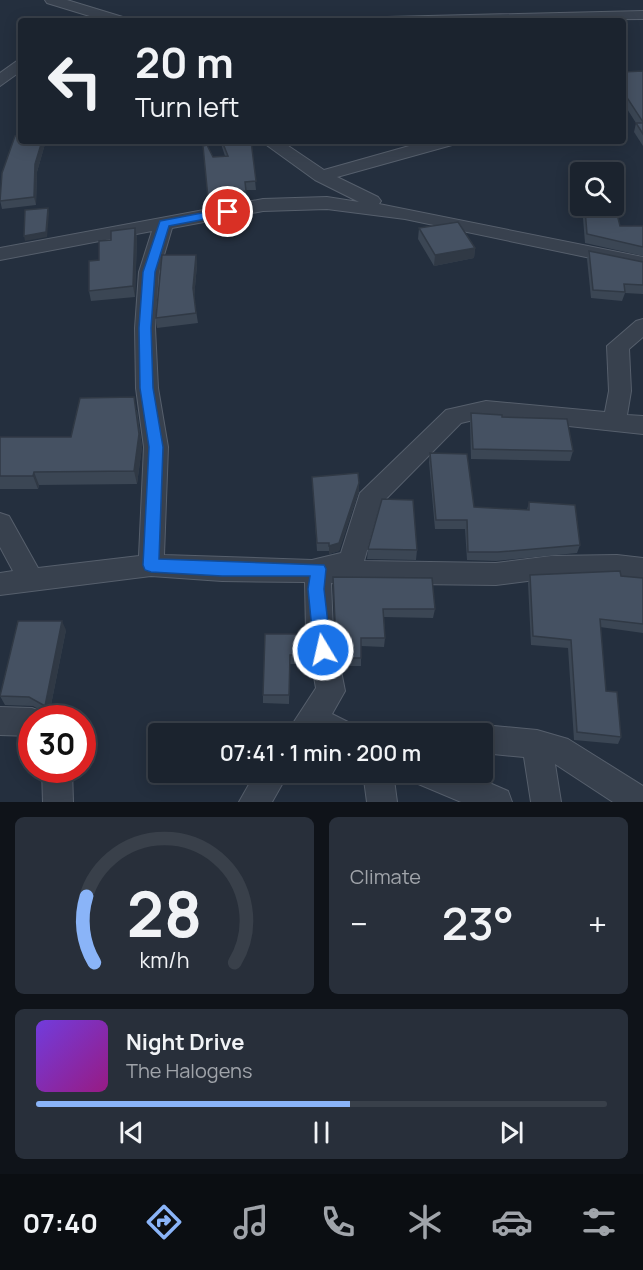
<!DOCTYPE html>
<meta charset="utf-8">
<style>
:root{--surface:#1b232e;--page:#282f3a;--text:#f1f3f6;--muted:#a0a4aa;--line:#39404a;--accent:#8ab4f8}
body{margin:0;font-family:Manrope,sans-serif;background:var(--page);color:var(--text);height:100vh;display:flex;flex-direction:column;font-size:22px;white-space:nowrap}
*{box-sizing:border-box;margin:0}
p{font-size:20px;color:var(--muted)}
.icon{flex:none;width:33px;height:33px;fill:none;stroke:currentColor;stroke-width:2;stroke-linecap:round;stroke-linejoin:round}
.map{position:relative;height:802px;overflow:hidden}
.details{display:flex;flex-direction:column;gap:15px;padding:15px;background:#0f1319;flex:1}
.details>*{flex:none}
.top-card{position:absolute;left:18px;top:18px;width:608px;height:126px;border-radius:6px;box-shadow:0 3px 15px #0003,0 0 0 2px var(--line);background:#1b232e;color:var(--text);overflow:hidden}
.buttons{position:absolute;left:570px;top:162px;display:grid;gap:12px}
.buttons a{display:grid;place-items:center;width:54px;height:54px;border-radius:6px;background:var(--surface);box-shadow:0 3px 15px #0003,0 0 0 2px var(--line);font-size:30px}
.speed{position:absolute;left:18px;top:705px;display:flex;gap:12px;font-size:30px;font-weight:700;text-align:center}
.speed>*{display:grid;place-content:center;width:78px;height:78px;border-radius:50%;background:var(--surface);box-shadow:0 3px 15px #0003,0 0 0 2px var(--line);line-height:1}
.speed .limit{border:9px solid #d22;background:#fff;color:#111}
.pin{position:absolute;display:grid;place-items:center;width:51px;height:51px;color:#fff;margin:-26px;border:3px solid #fff;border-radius:50%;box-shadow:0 2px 6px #0007}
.me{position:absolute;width:66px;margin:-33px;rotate:351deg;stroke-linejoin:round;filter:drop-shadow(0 0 4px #0008)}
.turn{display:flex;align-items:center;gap:21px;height:126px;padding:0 18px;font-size:27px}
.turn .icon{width:78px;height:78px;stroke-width:2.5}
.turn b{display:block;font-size:42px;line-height:51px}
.big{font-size:45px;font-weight:600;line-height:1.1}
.details .card{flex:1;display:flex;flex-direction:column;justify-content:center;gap:9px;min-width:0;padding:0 21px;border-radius:9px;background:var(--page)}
.details .dial{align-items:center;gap:0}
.dial svg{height:156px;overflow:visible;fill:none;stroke:var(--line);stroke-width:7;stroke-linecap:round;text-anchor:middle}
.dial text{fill:var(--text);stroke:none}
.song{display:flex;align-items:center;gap:18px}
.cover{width:72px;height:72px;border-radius:9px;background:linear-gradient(135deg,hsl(260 70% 55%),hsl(310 70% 35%))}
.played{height:6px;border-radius:3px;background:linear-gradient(90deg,var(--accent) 55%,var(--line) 55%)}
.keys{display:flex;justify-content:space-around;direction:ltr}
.heat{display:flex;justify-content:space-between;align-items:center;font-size:33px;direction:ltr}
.details .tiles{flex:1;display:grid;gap:15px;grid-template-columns:1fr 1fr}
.card:last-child{grid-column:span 2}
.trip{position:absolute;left:148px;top:723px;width:345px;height:60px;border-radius:6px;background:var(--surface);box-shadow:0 3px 15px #0003,0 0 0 2px var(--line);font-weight:600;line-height:60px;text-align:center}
.menu{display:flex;height:96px;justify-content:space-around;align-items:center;background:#0b0e12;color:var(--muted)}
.menu .icon{width:42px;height:42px}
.menu .active{color:var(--accent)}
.menu b{font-size:27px;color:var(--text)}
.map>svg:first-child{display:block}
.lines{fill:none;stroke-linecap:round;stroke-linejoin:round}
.minor-casing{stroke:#565f6c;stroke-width:2}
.minor{fill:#38414e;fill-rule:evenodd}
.wall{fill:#3b4654}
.shaded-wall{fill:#303945}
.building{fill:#455162;stroke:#303945;stroke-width:1.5}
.route{fill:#1a73e8;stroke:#114b97;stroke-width:1.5}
</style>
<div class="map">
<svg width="643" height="802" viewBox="0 0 643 802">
<rect width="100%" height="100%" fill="#242f3e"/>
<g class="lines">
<!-- minor casing -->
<g class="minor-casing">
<path id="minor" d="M 45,0 L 67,0 L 126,18 L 128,21 L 106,21 L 47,3 Z
M 643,11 L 643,19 L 380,21 L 387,17 Z
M 21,58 L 21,71 L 0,86 L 0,73 Z
M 261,141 L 281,141 L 324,170 L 427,141 L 455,141 L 452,145 L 337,177 L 378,197 L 381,201 L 379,204 L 643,257 L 643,269 L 405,219 L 327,209 L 263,211 L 172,228 L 159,272 L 155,328 L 158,388 L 168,447 L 164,555 L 312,560 L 341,553 L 360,493 L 446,410 L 486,401 L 605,412 L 609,391 L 607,346 L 636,321 L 643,319 L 643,337 L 629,349 L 631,391 L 627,415 L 643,416 L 643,434 L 486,417 L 461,423 L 380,505 L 364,561 L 496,563 L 551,556 L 617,555 L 643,558 L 643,580 L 617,577 L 551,578 L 496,585 L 331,583 L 333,631 L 345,691 L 332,714 L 352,724 L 357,734 L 286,734 L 316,688 L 306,631 L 305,582 L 222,581 L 151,576 L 0,595 L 0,573 L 13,571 L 0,547 L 0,513 L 9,516 L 38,568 L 139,556 L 144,447 L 136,388 L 135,328 L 139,272 L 152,231 L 0,260 L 0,248 L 263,199 L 327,197 L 359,202 L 315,180 Z
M 0,707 L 32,708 L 42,712 L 45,718 L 32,718 L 32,736 L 0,735 Z
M 483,725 L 537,730 L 568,739 L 643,786 L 643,802 L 613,802 L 555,764 L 561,802 L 531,802 L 524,757 L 483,753 L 483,734 L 471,734 L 473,729 Z
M 42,770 L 72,770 L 73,802 L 43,802 Z
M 256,772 L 289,772 L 272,802 L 239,802 Z
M 363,772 L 393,772 L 397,802 L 367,802 Z
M 412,772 L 464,772 L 508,791 L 512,802 L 461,802 L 416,783 Z"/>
</g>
<!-- minor -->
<use href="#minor" class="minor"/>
</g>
<!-- wall -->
<path class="wall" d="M 643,71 L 643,146 L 634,132 L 636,123 L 622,101 L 622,72 Z
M 221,141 L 251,141 L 256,190 L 246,190 L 246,200 L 209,207 L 203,146 L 213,157 L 225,156 L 222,147 Z
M 45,144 L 37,172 L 36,205 L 2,209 L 0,200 Z
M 585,209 L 620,226 L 643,226 L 643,256 L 585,243 L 583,218 Z
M 135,228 L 137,238 L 135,297 L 91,301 L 89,291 L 99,260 L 111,240 Z
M 419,228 L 475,248 L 474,258 L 434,266 L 418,239 Z
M 589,251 L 643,262 L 643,294 L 625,293 L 622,301 L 591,298 L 587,259 Z
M 196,255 L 197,265 L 194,298 L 198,323 L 157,328 L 156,318 Z
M 137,410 L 142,447 L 137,484 L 39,485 L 38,489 L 0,489 L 0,437 L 71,437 Z
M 471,413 L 502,417 L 573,451 L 570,461 L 471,459 L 470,423 Z
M 430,453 L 474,507 L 527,510 L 529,502 L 580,545 L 577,553 L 496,561 L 467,560 L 465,529 L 435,529 L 429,462 Z
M 312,477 L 359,483 L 359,491 L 339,551 L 329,554 L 329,551 L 317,551 Z
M 368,549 L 417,550 L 416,560 L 367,559 Z
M 530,575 L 621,576 L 643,578 L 643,633 L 600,627 L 606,691 L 621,737 L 618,744 L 574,740 L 568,648 L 531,645 L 528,583 Z
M 333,577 L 435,609 L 433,618 L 384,617 L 385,638 L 384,647 L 361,646 L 361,666 L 342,666 L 335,631 Z
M 66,630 L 49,715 L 33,706 L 5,705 L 0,696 Z
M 265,634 L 309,655 L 310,664 L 290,664 L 289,704 L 263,703 L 263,695 Z"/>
<!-- shaded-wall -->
<path class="shaded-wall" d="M 42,141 L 45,141 L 45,144 L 37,172 L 36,205 L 34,197 L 35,164 Z
M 246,191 L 246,200 L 209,207 L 208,198 Z
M 48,208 L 49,213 L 47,237 L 25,241 L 24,236 Z
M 241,218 L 242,228 L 212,234 L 211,224 Z
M 135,228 L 137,238 L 135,297 L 133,286 Z
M 475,248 L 474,258 L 434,266 L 435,255 Z
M 196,255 L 197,265 L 194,298 L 193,288 Z
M 134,397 L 142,447 L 137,484 L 134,471 Z
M 34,472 L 39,485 L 38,489 L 33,476 Z
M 359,483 L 359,491 L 339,551 L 329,554 L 329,546 Z
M 62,621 L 66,630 L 49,715 L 45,706 Z"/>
<!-- building -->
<path class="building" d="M 643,71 L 643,122 L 622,90 L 622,72 Z
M 636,123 L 643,123 L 643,134 Z
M 15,136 L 21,136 L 21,141 L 42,141 L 35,164 L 34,197 L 0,201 L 2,173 Z
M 222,141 L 251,141 L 256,181 L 245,182 L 246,191 L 208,198 L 203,146 L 207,145 L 213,157 L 228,156 Z
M 48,208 L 46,232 L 24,236 L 25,210 Z
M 236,208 L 241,218 L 211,224 L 210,213 Z
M 585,209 L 616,210 L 620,226 L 643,226 L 643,247 L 587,234 Z
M 458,222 L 475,248 L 435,255 L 419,228 Z
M 135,228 L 133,286 L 89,291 L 89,261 L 99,260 L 99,241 L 111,240 L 111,231 Z
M 589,251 L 643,262 L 643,285 L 624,284 L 625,292 L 593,290 Z
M 162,255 L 196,255 L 193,288 L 196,313 L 156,318 Z
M 134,397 L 139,434 L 134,471 L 34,472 L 33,476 L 0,476 L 0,437 L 71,437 L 80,398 Z
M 471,413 L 502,415 L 502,417 L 567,419 L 573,451 L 473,449 Z
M 430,453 L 467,454 L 474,507 L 529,510 L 529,502 L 575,505 L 580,545 L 498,552 L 468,552 L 467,520 L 436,520 Z
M 358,473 L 359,483 L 339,543 L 329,546 L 329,543 L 317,543 L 312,477 Z
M 382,499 L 413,500 L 417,550 L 368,549 Z
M 620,571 L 621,576 L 643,578 L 643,624 L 600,619 L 606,691 L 617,692 L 621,737 L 577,732 L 571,640 L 533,636 L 530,575 Z
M 333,577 L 432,578 L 435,609 L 383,609 L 385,638 L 361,638 L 361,658 L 343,658 L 335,622 Z
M 18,621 L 62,621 L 45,706 L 29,697 L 0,696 Z
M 265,634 L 306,634 L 309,655 L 290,655 L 289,695 L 263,695 Z"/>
<!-- route -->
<path class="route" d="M 228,208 L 234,212 L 232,214 L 169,226 L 155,272 L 151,328 L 153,388 L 163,447 L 159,559 L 324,565 L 326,569 L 324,589 L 331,650 L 329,656 L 323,658 L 317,656 L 314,650 L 308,589 L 310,576 L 222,576 L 151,572 L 145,570 L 143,565 L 149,447 L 140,388 L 139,328 L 143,272 L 160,221 Z"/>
</svg>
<div class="buttons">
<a><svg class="icon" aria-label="search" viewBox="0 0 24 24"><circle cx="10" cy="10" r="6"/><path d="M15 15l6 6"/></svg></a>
</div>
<div class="speed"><div class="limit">30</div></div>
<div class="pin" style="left:228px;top:212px;background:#d93025"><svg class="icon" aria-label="arrive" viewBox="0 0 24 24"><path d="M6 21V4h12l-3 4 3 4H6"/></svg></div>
<svg class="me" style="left:323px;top:650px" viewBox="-20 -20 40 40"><circle r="17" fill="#1a73e8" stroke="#fff" stroke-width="3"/><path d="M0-11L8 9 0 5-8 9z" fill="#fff"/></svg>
<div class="trip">07:41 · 1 min · 200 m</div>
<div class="top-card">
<div class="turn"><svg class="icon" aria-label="left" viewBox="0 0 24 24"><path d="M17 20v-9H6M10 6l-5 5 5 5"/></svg><div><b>20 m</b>Turn left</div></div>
</div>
</div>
<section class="details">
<div class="tiles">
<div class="card dial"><svg viewBox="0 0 100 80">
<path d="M14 69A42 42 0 1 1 86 69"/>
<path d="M14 69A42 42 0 0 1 10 35" stroke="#8ab4f8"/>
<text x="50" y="56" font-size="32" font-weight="700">28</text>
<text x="50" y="72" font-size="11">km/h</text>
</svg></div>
<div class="card"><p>Climate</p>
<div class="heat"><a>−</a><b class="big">23°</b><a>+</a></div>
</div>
<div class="card">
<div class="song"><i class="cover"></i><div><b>Night Drive</b><p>The Halogens</p></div></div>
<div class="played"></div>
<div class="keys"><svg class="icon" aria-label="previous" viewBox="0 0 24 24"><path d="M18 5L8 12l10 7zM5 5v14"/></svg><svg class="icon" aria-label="pause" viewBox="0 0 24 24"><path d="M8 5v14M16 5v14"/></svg><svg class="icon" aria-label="next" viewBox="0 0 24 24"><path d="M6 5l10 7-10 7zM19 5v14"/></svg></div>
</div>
</div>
</section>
<nav class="menu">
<b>07:40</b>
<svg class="icon active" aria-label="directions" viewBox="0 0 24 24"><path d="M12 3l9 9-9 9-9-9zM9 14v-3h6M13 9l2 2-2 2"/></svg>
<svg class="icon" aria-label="music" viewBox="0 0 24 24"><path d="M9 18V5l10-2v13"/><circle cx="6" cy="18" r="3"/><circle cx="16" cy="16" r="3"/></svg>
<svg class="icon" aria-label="phone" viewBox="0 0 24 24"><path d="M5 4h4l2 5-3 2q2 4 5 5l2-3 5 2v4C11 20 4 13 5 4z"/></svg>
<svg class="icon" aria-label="climate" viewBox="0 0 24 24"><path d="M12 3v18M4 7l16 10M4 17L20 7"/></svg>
<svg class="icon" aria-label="car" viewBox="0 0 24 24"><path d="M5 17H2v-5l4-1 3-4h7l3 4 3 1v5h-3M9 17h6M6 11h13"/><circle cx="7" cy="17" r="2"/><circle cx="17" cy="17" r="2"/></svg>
<svg class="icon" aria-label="filters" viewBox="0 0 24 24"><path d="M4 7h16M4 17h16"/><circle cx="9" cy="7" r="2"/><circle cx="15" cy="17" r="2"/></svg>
</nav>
